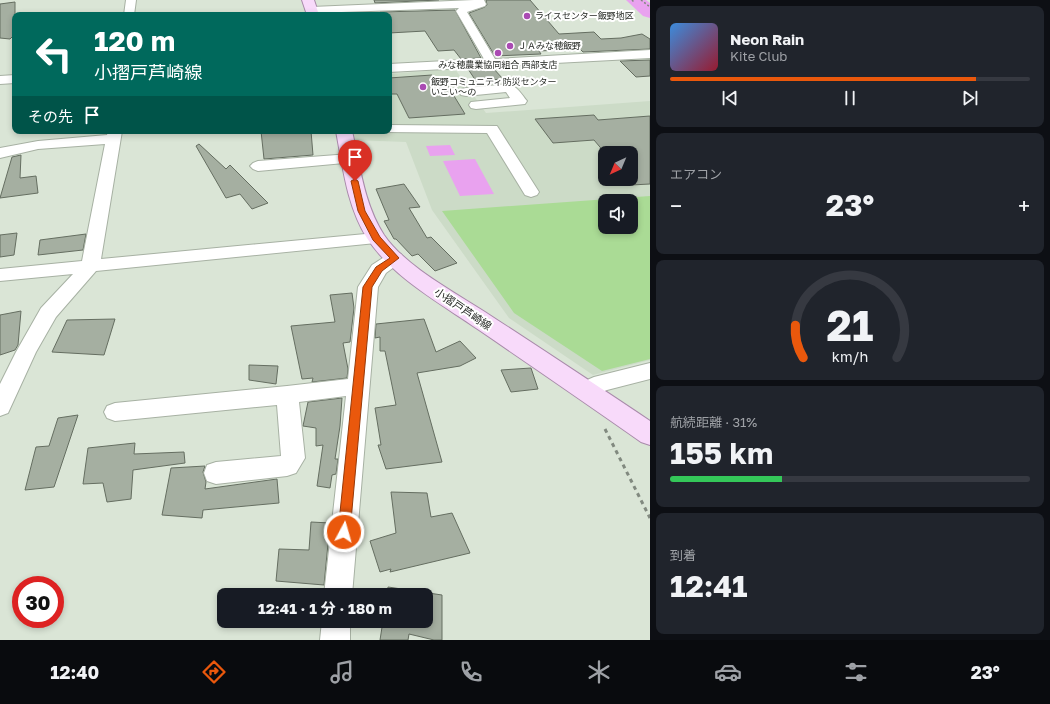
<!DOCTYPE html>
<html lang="ja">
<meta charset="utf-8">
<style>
:root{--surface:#171b24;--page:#20242c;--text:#f1f3f6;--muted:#9ea1a6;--line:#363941;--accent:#ea580c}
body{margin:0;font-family:"Golos Text","Noto Sans JP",sans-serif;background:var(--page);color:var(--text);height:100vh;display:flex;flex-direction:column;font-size:15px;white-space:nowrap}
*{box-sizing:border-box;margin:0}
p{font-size:13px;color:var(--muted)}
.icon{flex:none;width:22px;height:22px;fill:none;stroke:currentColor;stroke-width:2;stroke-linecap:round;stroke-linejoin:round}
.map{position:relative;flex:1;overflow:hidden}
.panel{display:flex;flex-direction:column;gap:6px;padding:6px;background:#0d0f14;width:400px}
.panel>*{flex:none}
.top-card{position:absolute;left:12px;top:12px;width:380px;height:122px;border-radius:8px;box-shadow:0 2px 6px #0003;background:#00695c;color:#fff;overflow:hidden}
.needle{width:26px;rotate:224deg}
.tools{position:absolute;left:598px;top:146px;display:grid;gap:8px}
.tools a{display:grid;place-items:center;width:40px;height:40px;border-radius:8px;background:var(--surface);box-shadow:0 2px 6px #0003;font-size:20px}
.speed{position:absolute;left:12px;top:576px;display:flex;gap:8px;font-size:20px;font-weight:700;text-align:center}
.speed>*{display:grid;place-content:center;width:52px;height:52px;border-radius:50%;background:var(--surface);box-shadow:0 2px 6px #0003;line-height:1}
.speed .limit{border:6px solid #d22;background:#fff;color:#111}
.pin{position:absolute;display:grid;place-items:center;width:34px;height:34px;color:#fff;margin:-41px -17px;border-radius:50% 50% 50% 0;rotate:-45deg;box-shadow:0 0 4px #0007}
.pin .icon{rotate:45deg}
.me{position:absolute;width:44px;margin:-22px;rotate:6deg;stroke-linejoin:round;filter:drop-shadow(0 0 3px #0008)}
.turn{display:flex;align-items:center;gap:14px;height:84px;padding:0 16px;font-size:18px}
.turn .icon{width:52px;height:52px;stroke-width:2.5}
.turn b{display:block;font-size:28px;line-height:34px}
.then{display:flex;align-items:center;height:38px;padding:0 16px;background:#0003;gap:8px;font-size:15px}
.big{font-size:30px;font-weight:700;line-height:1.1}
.panel .widget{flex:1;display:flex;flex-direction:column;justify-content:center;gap:6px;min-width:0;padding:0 14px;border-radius:8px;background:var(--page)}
.panel .dial{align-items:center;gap:0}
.dial svg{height:104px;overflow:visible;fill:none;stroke:var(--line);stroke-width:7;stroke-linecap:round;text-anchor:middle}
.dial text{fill:var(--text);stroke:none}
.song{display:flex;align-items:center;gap:12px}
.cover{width:48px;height:48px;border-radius:6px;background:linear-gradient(135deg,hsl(210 70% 55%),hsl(350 70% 35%))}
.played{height:4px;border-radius:2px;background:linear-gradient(90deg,var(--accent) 85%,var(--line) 85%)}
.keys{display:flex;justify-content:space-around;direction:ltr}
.heat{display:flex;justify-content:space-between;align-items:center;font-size:22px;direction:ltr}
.charge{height:6px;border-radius:3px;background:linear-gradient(90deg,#34c759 31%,var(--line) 0)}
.trip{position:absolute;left:217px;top:588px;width:216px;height:40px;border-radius:8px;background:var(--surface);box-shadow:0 2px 6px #0003;font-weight:700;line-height:40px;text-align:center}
.dock{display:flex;height:64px;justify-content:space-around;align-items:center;background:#090b0e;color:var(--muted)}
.dock .icon{width:28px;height:28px}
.dock .current{color:var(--accent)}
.dock b{font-size:18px;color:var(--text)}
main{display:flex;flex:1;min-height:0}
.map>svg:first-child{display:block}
.built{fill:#ccdbc7;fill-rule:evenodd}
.green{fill:#aadb95;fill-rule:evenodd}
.water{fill:#e9a2ef}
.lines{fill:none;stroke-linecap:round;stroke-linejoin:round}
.river{fill:#e9a2ef;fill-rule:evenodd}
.building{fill:#a5afa1;stroke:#656e61}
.minor-casing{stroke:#a7b1a3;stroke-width:2}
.major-casing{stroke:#a88aaa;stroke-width:2}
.path-far1{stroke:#81897f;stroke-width:1.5;stroke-dasharray:2 2;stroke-linecap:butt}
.path{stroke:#81897f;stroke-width:3;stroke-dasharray:4 4;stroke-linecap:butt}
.minor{fill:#fff;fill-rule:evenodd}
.major{fill:#f8dafa;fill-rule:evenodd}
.route{fill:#ea580c;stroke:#983908}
.poi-dot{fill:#aa4bb3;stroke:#fff;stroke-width:1.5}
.labels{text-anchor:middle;stroke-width:4;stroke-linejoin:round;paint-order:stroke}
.far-poi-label{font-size:9px;fill:#1e221d;stroke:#fff;text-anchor:start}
.street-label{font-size:11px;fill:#1e221d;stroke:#fff}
</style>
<main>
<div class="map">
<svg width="650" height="640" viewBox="0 0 650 640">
<rect width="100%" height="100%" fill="#dae5d6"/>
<!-- built -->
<path class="built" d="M 455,69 L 486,113 L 650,101 L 650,360 L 593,375 L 509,318 L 432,210 L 406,142 L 354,140 L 352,131 L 389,131 L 389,74 ZM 605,153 L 631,153 L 631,179 L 605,179 ZM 605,201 L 631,201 L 631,227 L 605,227 Z"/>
<!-- green -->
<path class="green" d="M 650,196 L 650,359 L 602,371 L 514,313 L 442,211 ZM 605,201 L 631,201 L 631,227 L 605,227 Z"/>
<!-- water -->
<path class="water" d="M 450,145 L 455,155 L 430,156 L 426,146 Z
M 475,159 L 494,194 L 460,196 L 443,161 Z"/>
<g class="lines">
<!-- river -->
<path class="river" d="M 626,0 L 646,0 L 650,3 L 650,18 L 643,16 Z"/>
</g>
<!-- building -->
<path class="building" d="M 374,0 L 439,0 L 375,3 Z
M 486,0 L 530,0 L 559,34 L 594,32 L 601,39 L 621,38 L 642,34 L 650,39 L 650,49 L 583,52 L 580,49 L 539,51 L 541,54 L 495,56 L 469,13 L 485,7 L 487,5 Z
M 15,2 L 15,34 L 10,39 L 0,38 L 0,4 Z
M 455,10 L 481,58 L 461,59 L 454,50 L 438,51 L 425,31 L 389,33 L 389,15 L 381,15 L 380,12 Z
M 650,60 L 650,76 L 636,77 L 620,61 Z
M 493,68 L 503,79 L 476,81 L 468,69 Z
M 432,75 L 439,87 L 448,86 L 465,114 L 409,118 L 397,94 L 389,94 L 389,78 Z
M 594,115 L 598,120 L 650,116 L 650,184 L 631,185 L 626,179 L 631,179 L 631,153 L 605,153 L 594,140 L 553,143 L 535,119 Z
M 261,131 L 311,131 L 313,155 L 264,159 Z
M 199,144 L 226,169 L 230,165 L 268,203 L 252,209 L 240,194 L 226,198 L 196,146 Z
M 21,155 L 20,178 L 36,176 L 38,193 L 0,198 L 12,157 Z
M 404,184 L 420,207 L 409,208 L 427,238 L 431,237 L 457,263 L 435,271 L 418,254 L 412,256 L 396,239 L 394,239 L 384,221 L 389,220 L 376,189 Z
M 17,233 L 14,255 L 0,257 L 0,235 Z
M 86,234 L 83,250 L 38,255 L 40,240 Z
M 352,293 L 354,308 L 350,342 L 343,343 L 348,369 L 347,378 L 312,382 L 313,378 L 302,379 L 291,326 L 335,322 L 330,295 Z
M 21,311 L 18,345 L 15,350 L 0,355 L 0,315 Z
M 115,319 L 104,355 L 52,352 L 67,320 Z
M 424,319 L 436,352 L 460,341 L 476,358 L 460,366 L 417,373 L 442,462 L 386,469 L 378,445 L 381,445 L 375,408 L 396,405 L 385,351 L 380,351 L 380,337 L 375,338 L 376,324 Z
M 249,365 L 278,366 L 276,384 L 249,380 Z
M 531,368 L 538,389 L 511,392 L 501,370 Z
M 342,398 L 340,426 L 335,459 L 338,459 L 336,474 L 332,475 L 330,488 L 317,486 L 323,445 L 316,446 L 316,428 L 303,426 L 308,402 Z
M 78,415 L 54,487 L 25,490 L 36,447 L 49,446 L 58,418 Z
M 135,443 L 134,454 L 184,452 L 185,463 L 133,470 L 131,499 L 107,502 L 103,483 L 83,484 L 88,448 Z
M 205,466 L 203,472 L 206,482 L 205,489 L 277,479 L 279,503 L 203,510 L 202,518 L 162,515 L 171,468 Z
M 391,492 L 427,493 L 431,517 L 452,513 L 470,553 L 390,572 L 391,569 L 380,572 L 370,541 L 396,533 Z
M 311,522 L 330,523 L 324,585 L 276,581 L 279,549 L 309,550 Z
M 388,587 L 442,595 L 442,640 L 434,640 L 409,634 L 408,640 L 380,640 L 383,621 L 426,621 L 426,595 L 387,595 Z"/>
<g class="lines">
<!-- minor casing -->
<g class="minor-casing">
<path id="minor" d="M 126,0 L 136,0 L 134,15 L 124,15 Z
M 474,0 L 484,0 L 486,4 L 485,6 L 467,12 L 495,59 L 650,50 L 650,58 L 389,72 L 389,64 L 484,59 L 456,11 L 459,8 L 312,13 L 307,10 L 312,7 Z
M 15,75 L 15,83 L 0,84 L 0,76 Z
M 509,84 C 517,86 522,95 527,101 L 525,104 L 476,109 L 471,108 L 469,105 L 471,102 L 510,98 L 506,92 L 466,96 L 461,95 L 459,92 L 461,89 L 466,88 Z
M 389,125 L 497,126 L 539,192 L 537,195 L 531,197 L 525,195 L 487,133 L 384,132 L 383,131 L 389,131 Z
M 108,131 L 122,131 L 101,259 L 376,233 L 382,234 L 385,238 L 382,242 L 376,243 L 96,271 L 56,317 L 36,352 L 8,413 L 0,416 L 0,384 L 16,352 L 41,308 L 73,274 L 0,281 L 0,269 L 82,261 L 105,144 L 38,149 L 0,158 L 0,148 L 38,141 L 107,135 Z
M 350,154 L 355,156 L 358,159 L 355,162 L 258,171 L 253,169 L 250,166 L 253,163 L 258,161 Z
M 395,252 L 401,254 L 404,258 L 401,262 L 386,273 L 378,287 L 352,595 L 324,595 L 346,396 L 299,402 L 305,458 L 296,473 L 287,476 L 216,484 L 207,481 L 204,473 L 207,465 L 216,462 L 281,456 L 277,405 L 115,421 L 107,418 L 104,412 L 107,406 L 115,403 L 287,386 L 348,379 L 358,287 L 372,265 L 389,254 Z
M 650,363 L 650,379 L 607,390 L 586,399 L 578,396 L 575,390 L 578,384 L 594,377 Z
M 322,621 L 350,621 L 350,640 L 320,640 Z"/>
</g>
<!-- major casing -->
<g class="major-casing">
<path id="major" d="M 302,0 L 314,0 L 319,15 L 307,15 Z
M 336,131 L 352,131 C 360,166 364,204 384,235 C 405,266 454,292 485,312 C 540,348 595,384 650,421 L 650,445 L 641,442 C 587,404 533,367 479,330 C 440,303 393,278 367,238 C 347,206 343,168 336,131 Z"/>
</g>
<!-- path-far1 -->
<path class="path-far1" d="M 632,0 L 634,2
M 641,0 L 650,7"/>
<!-- path -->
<path class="path" d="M 605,429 L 650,518"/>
<!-- minor -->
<use href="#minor" class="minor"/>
<!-- major -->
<use href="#major" class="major"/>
</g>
<!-- route -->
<path class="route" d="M 355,179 L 358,181 L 365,211 L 380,237 L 399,258 L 382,271 L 372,287 L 350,532 L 348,536 L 344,537 L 340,536 L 338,532 L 363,287 L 376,267 L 390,258 L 373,240 L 358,211 L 351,181 Z"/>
<!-- markers -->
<g class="poi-dot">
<circle cx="527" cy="16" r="4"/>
<circle cx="510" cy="46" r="4"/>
<circle cx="498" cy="53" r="4"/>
<circle cx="423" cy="87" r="4"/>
</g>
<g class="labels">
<!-- far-poi labels -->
<g class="far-poi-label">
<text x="535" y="19">ライスセンター飯野地区</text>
<text x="518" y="49">ＪＡみな穂飯野</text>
<text x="498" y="68" text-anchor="middle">みな穂農業協同組合 西部支店</text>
<text x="431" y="85">飯野コミュニティ防災センター<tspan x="431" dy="10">いこい～の</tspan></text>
</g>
<!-- street labels -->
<g class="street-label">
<text transform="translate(463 309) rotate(34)" y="4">小摺戸芦崎線</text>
</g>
</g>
</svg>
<div class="tools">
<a><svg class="needle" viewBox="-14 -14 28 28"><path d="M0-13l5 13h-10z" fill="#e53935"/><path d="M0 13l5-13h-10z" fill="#9ea1a6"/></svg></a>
<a><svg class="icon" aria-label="sound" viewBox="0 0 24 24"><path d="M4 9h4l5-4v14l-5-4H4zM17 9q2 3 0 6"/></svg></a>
</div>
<div class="speed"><div class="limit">30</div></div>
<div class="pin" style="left:355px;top:181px;background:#d93025"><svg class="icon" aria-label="arrive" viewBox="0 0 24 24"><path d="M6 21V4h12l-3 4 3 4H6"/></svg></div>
<svg class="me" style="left:344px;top:532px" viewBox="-20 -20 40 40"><circle r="17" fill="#ea580c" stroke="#fff" stroke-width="3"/><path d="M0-11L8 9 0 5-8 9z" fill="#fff"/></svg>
<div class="trip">12:41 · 1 分 · 180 m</div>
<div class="top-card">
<div class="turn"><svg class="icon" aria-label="left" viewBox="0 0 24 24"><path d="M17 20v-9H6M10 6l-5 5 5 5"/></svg><div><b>120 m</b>小摺戸芦崎線</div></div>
<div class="then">その先<svg class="icon" aria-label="arrive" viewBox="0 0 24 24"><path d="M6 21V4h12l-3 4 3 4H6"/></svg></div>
</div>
</div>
<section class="panel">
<div class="widget">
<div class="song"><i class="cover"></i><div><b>Neon Rain</b><p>Kite Club</p></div></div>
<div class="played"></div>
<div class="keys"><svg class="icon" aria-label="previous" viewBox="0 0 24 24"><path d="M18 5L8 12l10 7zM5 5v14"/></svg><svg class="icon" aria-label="pause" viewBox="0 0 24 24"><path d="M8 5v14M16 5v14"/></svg><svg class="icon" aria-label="next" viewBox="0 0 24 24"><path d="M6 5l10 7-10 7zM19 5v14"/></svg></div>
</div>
<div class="widget"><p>エアコン</p>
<div class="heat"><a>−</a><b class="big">23°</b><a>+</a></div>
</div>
<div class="widget dial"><svg viewBox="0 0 100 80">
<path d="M14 69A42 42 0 1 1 86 69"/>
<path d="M14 69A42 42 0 0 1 8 44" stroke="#ea580c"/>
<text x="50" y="56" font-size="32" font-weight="700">21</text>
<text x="50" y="72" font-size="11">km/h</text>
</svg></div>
<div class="widget"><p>航続距離 · 31%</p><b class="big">155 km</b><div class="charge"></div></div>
<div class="widget"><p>到着</p><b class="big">12:41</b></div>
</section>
</main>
<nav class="dock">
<b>12:40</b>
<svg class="icon current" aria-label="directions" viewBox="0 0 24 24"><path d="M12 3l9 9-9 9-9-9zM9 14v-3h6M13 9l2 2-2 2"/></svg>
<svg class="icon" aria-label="music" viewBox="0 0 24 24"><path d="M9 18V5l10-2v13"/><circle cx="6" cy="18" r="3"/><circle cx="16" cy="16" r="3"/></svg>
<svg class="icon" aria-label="phone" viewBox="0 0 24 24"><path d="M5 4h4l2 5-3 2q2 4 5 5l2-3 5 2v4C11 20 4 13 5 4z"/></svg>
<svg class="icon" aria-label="climate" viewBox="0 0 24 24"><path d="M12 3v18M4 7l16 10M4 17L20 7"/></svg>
<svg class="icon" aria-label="car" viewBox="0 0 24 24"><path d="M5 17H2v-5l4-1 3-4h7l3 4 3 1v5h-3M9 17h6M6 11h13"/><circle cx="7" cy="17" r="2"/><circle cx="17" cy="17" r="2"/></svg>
<svg class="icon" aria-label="filters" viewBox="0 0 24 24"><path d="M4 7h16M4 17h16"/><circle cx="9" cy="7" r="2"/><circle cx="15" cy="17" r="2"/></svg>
<b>23°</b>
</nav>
